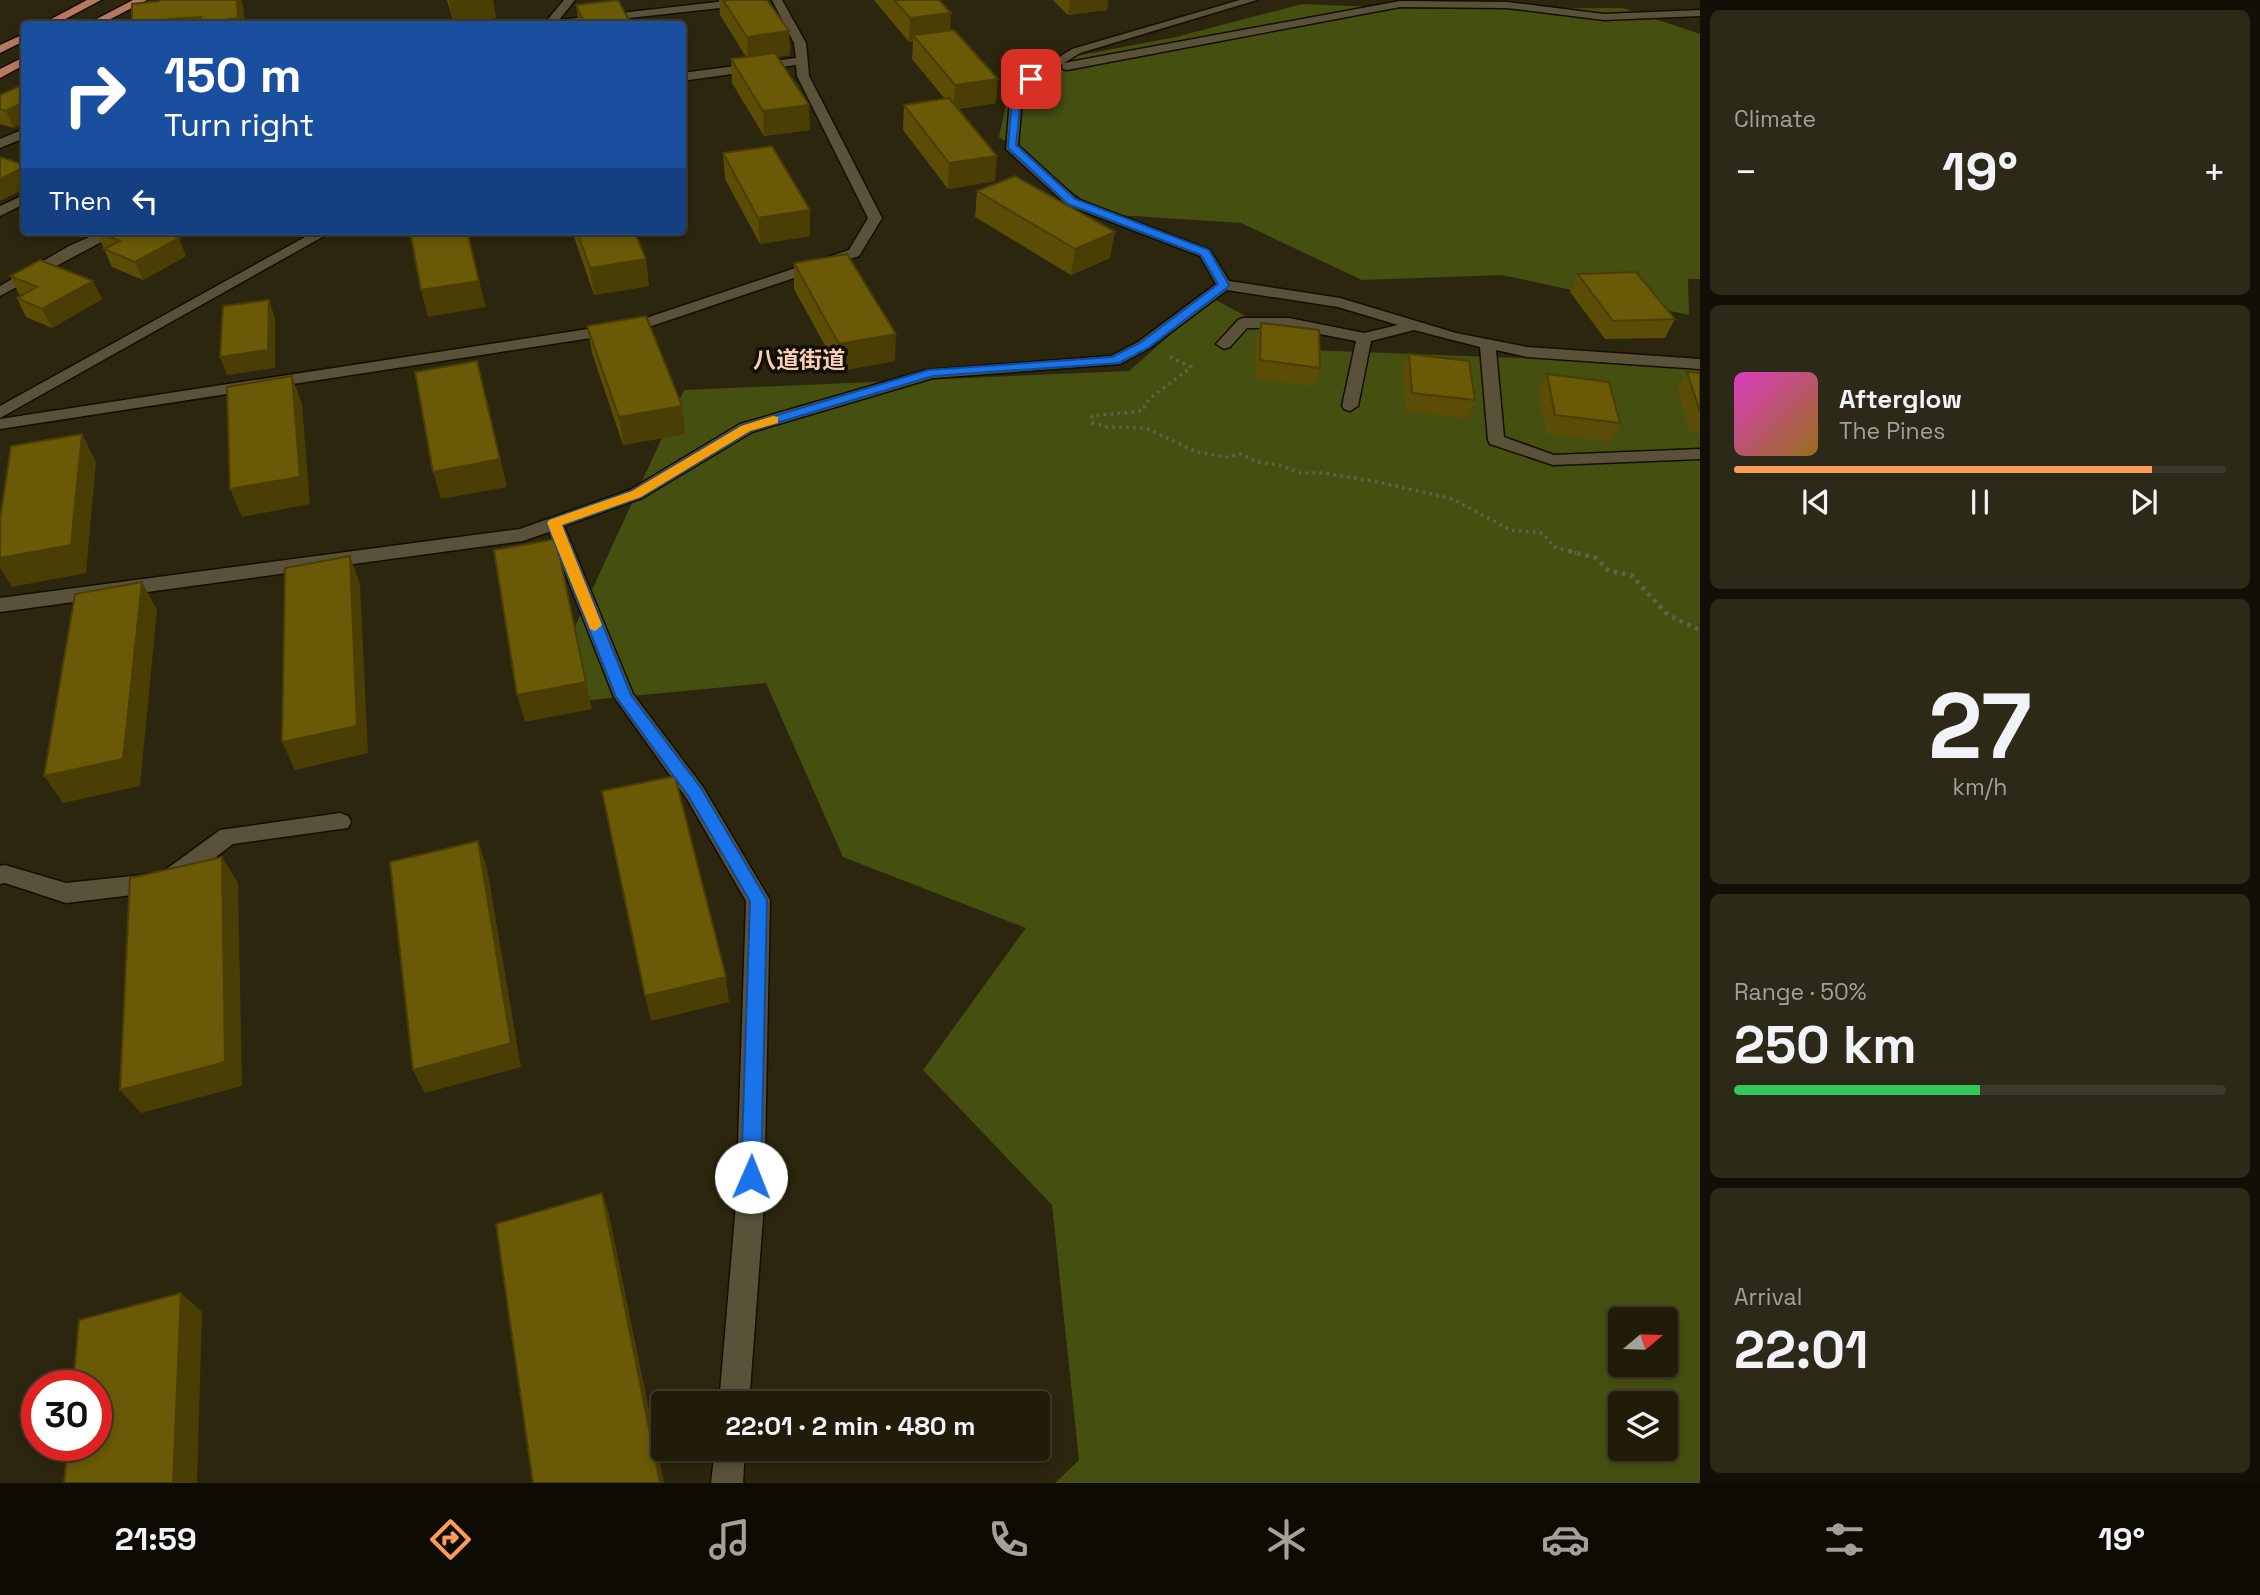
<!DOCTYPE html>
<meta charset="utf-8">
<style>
:root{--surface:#211c0a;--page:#2d2918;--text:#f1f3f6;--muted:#a2a19c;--line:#3e3a2b;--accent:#fd9c56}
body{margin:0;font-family:"Space Grotesk","Noto Sans SC",sans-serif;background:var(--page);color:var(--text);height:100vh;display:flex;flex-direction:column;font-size:26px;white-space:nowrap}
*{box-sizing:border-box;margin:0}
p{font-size:23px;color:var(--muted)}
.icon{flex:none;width:38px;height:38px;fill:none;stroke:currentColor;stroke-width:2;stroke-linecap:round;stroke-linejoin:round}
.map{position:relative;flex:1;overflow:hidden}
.side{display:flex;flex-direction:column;gap:10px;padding:10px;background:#120f06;width:560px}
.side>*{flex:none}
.hud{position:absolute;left:21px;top:21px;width:665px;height:214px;border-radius:7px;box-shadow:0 4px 10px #0003,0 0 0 2px var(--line);background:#1a4fa0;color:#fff;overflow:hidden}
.needle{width:46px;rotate:71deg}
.controls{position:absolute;left:1608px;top:1307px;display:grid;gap:14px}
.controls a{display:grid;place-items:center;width:70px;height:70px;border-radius:7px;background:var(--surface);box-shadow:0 4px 10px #0003,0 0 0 2px var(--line);font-size:35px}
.speed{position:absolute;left:21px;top:1370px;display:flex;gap:14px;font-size:35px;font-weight:700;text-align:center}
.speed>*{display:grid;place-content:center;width:91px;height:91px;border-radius:50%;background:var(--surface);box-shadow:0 4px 10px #0003,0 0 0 2px var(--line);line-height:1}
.speed .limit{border:10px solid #d22;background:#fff;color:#111}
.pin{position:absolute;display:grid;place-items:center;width:60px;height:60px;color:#fff;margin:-30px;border-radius:14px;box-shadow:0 4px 10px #0006}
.me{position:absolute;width:77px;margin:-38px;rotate:1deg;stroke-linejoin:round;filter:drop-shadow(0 0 5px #0008)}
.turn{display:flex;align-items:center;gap:24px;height:147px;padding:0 28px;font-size:32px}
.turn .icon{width:91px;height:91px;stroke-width:2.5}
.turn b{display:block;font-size:49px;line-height:60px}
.then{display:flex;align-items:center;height:66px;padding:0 28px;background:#0003;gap:14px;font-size:26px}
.big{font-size:52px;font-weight:700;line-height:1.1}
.side .widget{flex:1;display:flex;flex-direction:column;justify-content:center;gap:10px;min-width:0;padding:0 24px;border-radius:10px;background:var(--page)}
.side .dial{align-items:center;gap:0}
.dial b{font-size:91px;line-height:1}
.song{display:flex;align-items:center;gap:21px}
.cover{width:84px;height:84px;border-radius:10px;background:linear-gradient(135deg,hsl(310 70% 55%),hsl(40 70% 35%))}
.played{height:7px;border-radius:4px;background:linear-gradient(90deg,var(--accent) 85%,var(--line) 85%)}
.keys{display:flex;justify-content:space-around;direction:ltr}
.heat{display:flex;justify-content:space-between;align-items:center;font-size:38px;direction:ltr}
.charge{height:10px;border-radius:5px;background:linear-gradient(90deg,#34c759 50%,var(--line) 0)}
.trip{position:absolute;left:651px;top:1391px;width:399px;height:70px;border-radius:7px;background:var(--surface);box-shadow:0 4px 10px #0003,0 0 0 2px var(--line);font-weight:700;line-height:70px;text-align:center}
.dock{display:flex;height:112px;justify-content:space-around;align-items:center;background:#0d0b04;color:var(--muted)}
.dock .icon{width:49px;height:49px}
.dock .active{color:var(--accent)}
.dock b{font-size:32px;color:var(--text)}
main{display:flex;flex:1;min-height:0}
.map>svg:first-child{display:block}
.green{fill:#455010;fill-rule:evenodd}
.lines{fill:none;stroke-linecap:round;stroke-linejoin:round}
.street-casing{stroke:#140e00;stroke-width:3}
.primary-casing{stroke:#140e00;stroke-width:3}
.path-far1{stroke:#65604b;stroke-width:3.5;stroke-dasharray:2.5 4.5;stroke-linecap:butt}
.path{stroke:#65604b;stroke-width:4.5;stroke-dasharray:3.5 5;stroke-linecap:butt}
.street{fill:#595239;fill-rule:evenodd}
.primary{fill:#b57861;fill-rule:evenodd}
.wall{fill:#5b4d05}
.shaded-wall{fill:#4a3e04}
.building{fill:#6a5906;stroke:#4a3e04;stroke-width:2}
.route{fill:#1a73e8;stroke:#114b97;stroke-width:2}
.slow{fill:#f59e0b}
.labels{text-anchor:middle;stroke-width:7;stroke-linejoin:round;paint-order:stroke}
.far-district-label{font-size:23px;font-weight:bold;fill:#fad0b5;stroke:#120f06}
</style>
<main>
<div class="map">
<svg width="1700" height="1483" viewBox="0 0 1700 1483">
<rect width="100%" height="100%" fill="#2c260e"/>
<!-- green -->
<path class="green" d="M 1302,4 L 1422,9 L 1623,8 L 1700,34 L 1700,279 L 1688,279 L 1689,315 L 1502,275 L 1362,280 L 1241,223 L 1102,214 L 999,137 L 1014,68 L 1176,37 Z
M 1212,298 L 1308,350 L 1700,365 L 1700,1483 L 1055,1483 L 1079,1460 L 1052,1205 L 923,1070 L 1026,928 L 843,857 L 766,683 L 539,705 L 684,390 L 1129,371 ZM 1620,1320 L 1666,1320 L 1666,1365 L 1620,1365 ZM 1620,1404 L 1666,1404 L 1666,1449 L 1620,1449 Z"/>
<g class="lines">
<!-- street casing -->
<g class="street-casing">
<path id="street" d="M 564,0 L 575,0 L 559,20 L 735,0 L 752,2 L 747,5 L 575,24 L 544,24 Z
M 772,0 L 782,0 L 806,43 L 809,76 L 882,218 L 859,256 L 637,331 L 0,429 L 0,419 L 634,322 L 849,250 L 868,218 L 797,76 L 796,65 L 682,81 L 682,73 L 796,58 L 794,43 Z
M 1240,0 L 1257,0 L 1080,53 L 1064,63 L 1400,1 L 1507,2 L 1604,14 L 1700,10 L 1700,16 L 1604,20 L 1507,8 L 1400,7 L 1067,70 L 1063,69 L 1062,64 L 1023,89 L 1018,145 L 1077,199 L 1210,250 L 1229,281 L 1340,298 L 1456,333 L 1527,347 L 1700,359 L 1700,369 L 1527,357 L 1496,350 L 1504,437 L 1554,455 L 1700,449 L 1700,459 L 1553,465 L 1490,444 L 1488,440 L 1480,347 L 1414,330 L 1371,341 L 1358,406 L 1350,411 L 1344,409 L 1342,406 L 1356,341 L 1289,328 L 1247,328 L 1230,347 L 1224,349 L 1216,344 L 1238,320 L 1243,318 L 1289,318 L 1364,333 L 1398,325 L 1338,307 L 1227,290 L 1150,348 L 1120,364 L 933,378 L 752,432 L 642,498 L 564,526 L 633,694 L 703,787 L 770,900 L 764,1204 L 749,1404 L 719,1404 L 736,1204 L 746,901 L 687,799 L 614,697 L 549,532 L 523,541 L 0,612 L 0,598 L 520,529 L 630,490 L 740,424 L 926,370 L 1111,356 L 1138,342 L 1216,284 L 1200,256 L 1067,205 L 1006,149 L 1011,87 L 1072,49 Z
M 24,129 L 24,138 L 0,148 L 0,139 Z
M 24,195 L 24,204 L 0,216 L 0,206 Z
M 103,231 L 122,231 L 0,296 L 0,286 L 69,246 Z
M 316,231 L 333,231 L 0,418 L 0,406 Z
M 340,813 L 348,816 L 351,822 L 348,828 L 233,844 L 174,889 L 166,891 L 66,903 L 5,883 L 0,884 L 0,866 L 5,865 L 66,883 L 161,873 L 220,830 Z
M 715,1449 L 745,1449 L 743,1483 L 711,1483 Z"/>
</g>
<!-- primary casing -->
<g class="primary-casing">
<path id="primary" d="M 87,0 L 101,0 L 56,24 L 42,24 Z
M 133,0 L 147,0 L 101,24 L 87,24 Z
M 24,34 L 24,41 L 0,53 L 0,45 Z
M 24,57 L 24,65 L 0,78 L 0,69 Z"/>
</g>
<!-- path-far1 -->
<path class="path-far1" d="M 1170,357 L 1191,367 L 1149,399 L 1142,411 L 1092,416 L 1092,423 L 1107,427 L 1146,428 L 1197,452 L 1226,457 L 1241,454 L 1257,462 L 1280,465 L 1300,473 L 1324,473 L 1378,482 L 1453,499 L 1510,530 L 1543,533 L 1554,547 L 1576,553"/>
<!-- path -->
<path class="path" d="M 1569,551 L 1596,558 L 1609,571 L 1631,575 L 1668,615 L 1700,630"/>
<!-- street -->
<use href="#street" class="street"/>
<!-- primary -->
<use href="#primary" class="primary"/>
</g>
<!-- wall -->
<path class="wall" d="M 159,0 L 241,0 L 243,7 L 245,24 L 133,24 L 132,22 L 159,1 Z
M 447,0 L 493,0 L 496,18 L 454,23 Z
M 719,0 L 767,0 L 789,31 L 790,55 L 777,57 L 810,130 L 764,136 L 732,83 L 731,59 L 746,57 L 720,15 Z
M 874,0 L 939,0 L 950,30 L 996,103 L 958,109 L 995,181 L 948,189 L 903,130 L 904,105 L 945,99 L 912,59 L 913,42 L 909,42 Z
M 1053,0 L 1108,0 L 1107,10 L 1068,15 Z
M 576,5 L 631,24 L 579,24 Z
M 0,95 L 14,128 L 0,124 Z
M 723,153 L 810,236 L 760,244 L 725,179 Z
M 977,191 L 1110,258 L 1071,275 L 975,217 Z
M 96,231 L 186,256 L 143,280 L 112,267 Z
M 572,231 L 634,231 L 649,286 L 594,295 Z
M 794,263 L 895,361 L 839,371 L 794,289 Z
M 1578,274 L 1675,319 L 1665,338 L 1605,339 L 1570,292 Z
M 10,276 L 102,299 L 52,328 L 26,317 L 17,298 L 22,295 L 19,294 Z
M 1261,323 L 1320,368 L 1314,386 L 1255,379 L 1256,341 Z
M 587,326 L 682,406 L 685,434 L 623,445 L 592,353 Z
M 1409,354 L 1475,400 L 1467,419 L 1406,411 L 1402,372 Z
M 1687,372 L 1700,373 L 1700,432 L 1690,431 L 1677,390 Z
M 1547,374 L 1620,423 L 1610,442 L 1547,434 L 1538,393 Z"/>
<!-- shaded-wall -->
<path class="shaded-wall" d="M 237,0 L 241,0 L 243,7 L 245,24 L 202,24 L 201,23 Z
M 449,0 L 493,0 L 496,18 L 454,23 Z
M 1070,0 L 1108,0 L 1107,10 L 1068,15 Z
M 951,13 L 950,37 L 913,35 L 913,42 L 909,42 L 910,18 Z
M 789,31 L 790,55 L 748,60 L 747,37 Z
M 998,79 L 996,103 L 953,109 L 955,85 Z
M 24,102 L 24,122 L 14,128 L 6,111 Z
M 809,105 L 810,130 L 764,136 L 763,111 Z
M 997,156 L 995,181 L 948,189 L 949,163 Z
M 24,167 L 24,189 L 0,201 L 0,179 Z
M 810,210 L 810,236 L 760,244 L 758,218 Z
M 1115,232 L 1110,258 L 1071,275 L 1075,249 Z
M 179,238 L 186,256 L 143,280 L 135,262 Z
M 646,259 L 649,286 L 594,295 L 590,268 Z
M 93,281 L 102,299 L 52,328 L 42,309 Z
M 479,281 L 486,307 L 428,317 L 421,290 Z
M 269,300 L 275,318 L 275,368 L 227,375 L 220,357 Z
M 896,334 L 895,361 L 839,371 L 839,344 Z
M 292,376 L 302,404 L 310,504 L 242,517 L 230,489 Z
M 484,389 L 507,487 L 441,499 L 433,472 Z
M 682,406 L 685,434 L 623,445 L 619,417 Z
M 82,434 L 96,462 L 86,573 L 12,587 L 0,568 L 0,558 Z
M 556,539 L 592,709 L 525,722 L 517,695 Z
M 350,556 L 360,584 L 368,753 L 295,770 L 282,742 Z
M 142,582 L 157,610 L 140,786 L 63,803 L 44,776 Z
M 478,841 L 487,868 L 521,1067 L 425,1093 L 413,1070 Z
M 222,857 L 238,883 L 242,1086 L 141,1113 L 120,1090 Z
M 726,977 L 729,1002 L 651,1021 L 645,996 Z
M 602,1193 L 609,1214 L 664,1483 L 660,1483 Z
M 181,1293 L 202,1312 L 197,1483 L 173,1483 Z"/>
<!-- building -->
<path class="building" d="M 159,0 L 237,0 L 238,18 L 201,23 L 201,17 L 132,22 L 132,4 L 159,1 Z
M 618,0 L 631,24 L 585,24 L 576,5 Z
M 723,0 L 767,0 L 789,31 L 747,37 Z
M 894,0 L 939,0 L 951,13 L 910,18 Z
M 954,30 L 998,79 L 955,85 L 913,35 Z
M 775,53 L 809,105 L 763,111 L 731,59 Z
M 22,85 L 24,85 L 24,102 L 6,111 L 0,109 L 0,95 Z
M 949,98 L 997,156 L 949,163 L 904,105 Z
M 772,146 L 810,210 L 758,218 L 723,153 Z
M 0,157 L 24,165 L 24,167 L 0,179 Z
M 1015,176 L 1115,232 L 1075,249 L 977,191 Z
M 96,231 L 162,231 L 179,238 L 135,262 L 104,249 L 120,241 Z
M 410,231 L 467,231 L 479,281 L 421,290 Z
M 577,231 L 634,231 L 646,259 L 590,268 Z
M 847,254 L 896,334 L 839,344 L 794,263 Z
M 40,260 L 93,281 L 42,309 L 17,298 L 37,287 L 10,276 Z
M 1636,272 L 1675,319 L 1613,321 L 1578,274 Z
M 269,300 L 268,350 L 220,357 L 223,306 Z
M 646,316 L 682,406 L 619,417 L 587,326 Z
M 1261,323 L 1319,330 L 1320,368 L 1260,360 Z
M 1409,354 L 1469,361 L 1475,400 L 1412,393 Z
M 477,361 L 500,459 L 433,472 L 415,372 Z
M 1687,372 L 1700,373 L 1700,412 Z
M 1547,374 L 1609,382 L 1620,423 L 1555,415 Z
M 292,376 L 300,477 L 230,489 L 227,387 Z
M 82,434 L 71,545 L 0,558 L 0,520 L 11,446 Z
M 556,539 L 586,682 L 517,695 L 494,550 Z
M 350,556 L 357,726 L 282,742 L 285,568 Z
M 142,582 L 123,759 L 44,776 L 75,594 Z
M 675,776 L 726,977 L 645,996 L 602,791 Z
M 478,841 L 511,1043 L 413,1070 L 390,862 Z
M 222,857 L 225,1062 L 120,1090 L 130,878 Z
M 602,1193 L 660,1483 L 533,1483 L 496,1224 Z
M 181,1293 L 173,1483 L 64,1483 L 68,1446 L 96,1446 L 96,1386 L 73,1386 L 79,1320 Z"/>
<!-- route -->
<path class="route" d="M 1028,77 L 1035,79 L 1022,89 L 1016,145 L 1075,199 L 1209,250 L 1229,285 L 1228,287 L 1148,348 L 1119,363 L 933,376 L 750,431 L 641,497 L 562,525 L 631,695 L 701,788 L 767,900 L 761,1177 L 758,1184 L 751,1186 L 744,1184 L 741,1177 L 750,901 L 689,797 L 616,697 L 547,523 L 549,520 L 632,491 L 741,426 L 928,370 L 1112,357 L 1140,343 L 1218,284 L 1201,255 L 1068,204 L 1008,148 L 1013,88 Z"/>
<!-- slow -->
<path class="slow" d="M 773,416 L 778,417 L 778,423 L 750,431 L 641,497 L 562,525 L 602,625 L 595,631 L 590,629 L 547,523 L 549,520 L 632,491 L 741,426 Z"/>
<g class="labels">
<!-- far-district labels -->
<g class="far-district-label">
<text x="799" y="368">八道街道</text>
</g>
</g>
</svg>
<div class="controls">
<a><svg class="needle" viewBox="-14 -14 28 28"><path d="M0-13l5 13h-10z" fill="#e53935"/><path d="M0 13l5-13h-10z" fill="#a2a19c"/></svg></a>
<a><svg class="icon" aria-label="layers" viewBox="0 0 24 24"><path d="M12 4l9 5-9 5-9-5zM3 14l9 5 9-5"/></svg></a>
</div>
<div class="speed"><div class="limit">30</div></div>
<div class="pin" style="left:1031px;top:79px;background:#d93025"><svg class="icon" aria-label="arrive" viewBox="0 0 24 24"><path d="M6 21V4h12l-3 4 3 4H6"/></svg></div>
<svg class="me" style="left:751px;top:1177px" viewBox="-20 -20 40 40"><circle r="19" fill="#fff"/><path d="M0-13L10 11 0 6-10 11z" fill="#1a73e8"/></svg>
<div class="trip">22:01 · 2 min · 480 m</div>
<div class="hud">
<div class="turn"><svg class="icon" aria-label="right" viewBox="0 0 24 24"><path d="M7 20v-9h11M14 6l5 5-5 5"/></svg><div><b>150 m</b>Turn right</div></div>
<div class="then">Then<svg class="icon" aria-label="left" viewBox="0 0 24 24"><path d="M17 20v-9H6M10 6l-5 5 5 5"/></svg></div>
</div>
</div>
<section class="side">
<div class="widget"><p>Climate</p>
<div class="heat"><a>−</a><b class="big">19°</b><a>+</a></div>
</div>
<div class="widget">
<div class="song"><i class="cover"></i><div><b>Afterglow</b><p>The Pines</p></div></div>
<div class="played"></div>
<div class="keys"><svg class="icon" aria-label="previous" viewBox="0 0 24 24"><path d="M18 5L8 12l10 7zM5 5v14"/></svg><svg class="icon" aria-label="pause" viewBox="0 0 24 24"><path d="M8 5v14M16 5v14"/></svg><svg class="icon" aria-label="next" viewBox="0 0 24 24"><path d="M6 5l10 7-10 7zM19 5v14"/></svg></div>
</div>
<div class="widget dial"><b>27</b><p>km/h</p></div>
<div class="widget"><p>Range · 50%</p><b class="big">250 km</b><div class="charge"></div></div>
<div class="widget"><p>Arrival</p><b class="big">22:01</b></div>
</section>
</main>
<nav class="dock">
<b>21:59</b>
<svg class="icon active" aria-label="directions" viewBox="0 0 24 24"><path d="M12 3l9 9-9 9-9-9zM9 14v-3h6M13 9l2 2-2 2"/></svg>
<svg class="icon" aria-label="music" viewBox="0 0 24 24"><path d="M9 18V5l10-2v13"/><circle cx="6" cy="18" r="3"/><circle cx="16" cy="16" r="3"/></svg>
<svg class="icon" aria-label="phone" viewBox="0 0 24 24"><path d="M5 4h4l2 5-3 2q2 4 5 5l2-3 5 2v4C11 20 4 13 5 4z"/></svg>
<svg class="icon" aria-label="climate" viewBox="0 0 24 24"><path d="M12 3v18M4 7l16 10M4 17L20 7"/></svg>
<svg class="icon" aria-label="car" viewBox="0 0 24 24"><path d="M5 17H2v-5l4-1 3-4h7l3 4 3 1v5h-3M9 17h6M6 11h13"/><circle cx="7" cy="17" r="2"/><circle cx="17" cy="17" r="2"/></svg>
<svg class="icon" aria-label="filters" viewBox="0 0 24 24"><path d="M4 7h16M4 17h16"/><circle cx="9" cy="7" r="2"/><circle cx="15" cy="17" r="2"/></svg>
<b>19°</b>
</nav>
